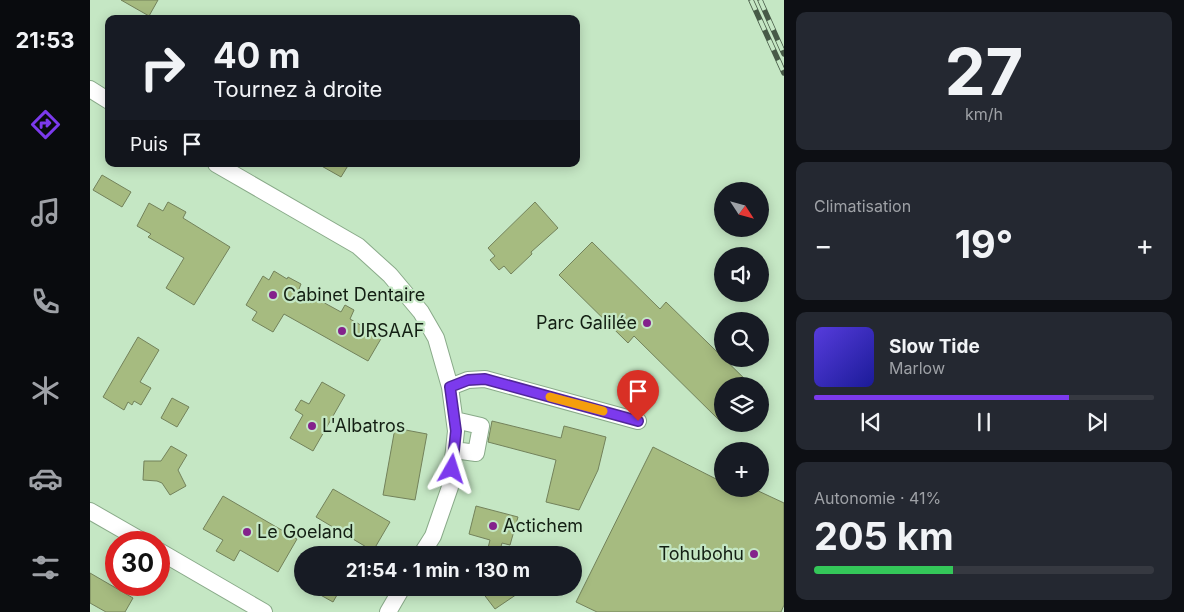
<!DOCTYPE html>
<html lang="fr">
<meta charset="utf-8">
<style>
:root{--surface:#171b24;--page:#242831;--text:#f1f3f6;--muted:#9ea1a6;--line:#363941;--accent:#7c3aed}
body{margin:0;font-family:Inter,sans-serif;background:var(--page);color:var(--text);height:100vh;display:flex;flex-direction:column;font-size:19px;white-space:nowrap}
*{box-sizing:border-box;margin:0}
p{font-size:16px;color:var(--muted)}
.icon{flex:none;width:28px;height:28px;fill:none;stroke:currentColor;stroke-width:2;stroke-linecap:round;stroke-linejoin:round}
.map{position:relative;flex:1;overflow:hidden}
.sheet{display:flex;flex-direction:column;gap:12px;padding:12px;background:#0d0f14;width:400px}
.sheet>*{flex:none}
.hud{position:absolute;left:15px;top:15px;width:475px;height:152px;border-radius:10px;box-shadow:0 2px 12px #0003;background:#171b24;color:var(--text);overflow:hidden}
.needle{width:32px;rotate:126deg}
.buttons{position:absolute;left:624px;top:182px;display:grid;gap:10px}
.buttons a{display:grid;place-items:center;width:55px;height:55px;border-radius:50%;background:var(--surface);box-shadow:0 2px 12px #0003;font-size:25px}
.speed{position:absolute;left:15px;top:531px;display:flex;gap:10px;font-size:25px;font-weight:700;text-align:center}
.speed>*{display:grid;place-content:center;width:65px;height:65px;border-radius:50%;background:var(--surface);box-shadow:0 2px 12px #0003;line-height:1}
.speed .limit{border:8px solid #d22;background:#fff;color:#111}
.pin{position:absolute;display:grid;place-items:center;width:42px;height:42px;color:#fff;margin:-51px -21px;border-radius:50% 50% 50% 0;rotate:-45deg;box-shadow:0 0 5px #0007}
.pin .icon{rotate:45deg}
.me{position:absolute;width:55px;margin:-28px;rotate:6deg;stroke-linejoin:round;filter:drop-shadow(0 0 4px #0008)}
.turn{display:flex;align-items:center;gap:18px;height:105px;padding:0 25px;font-size:22px}
.turn .icon{width:65px;height:65px;stroke-width:2.5}
.turn b{display:block;font-size:35px;line-height:42px}
.then{display:flex;align-items:center;height:48px;padding:0 25px;background:#0003;gap:10px;font-size:19px}
.big{font-size:38px;font-weight:700;line-height:1.1}
.sheet .widget{flex:1;display:flex;flex-direction:column;justify-content:center;gap:8px;min-width:0;padding:0 18px;border-radius:10px;background:var(--page)}
.sheet .dial{align-items:center;gap:0}
.dial b{font-size:65px;line-height:1}
.song{display:flex;align-items:center;gap:15px}
.cover{width:60px;height:60px;border-radius:8px;background:linear-gradient(135deg,hsl(250 70% 55%),hsl(240 70% 35%))}
.played{height:5px;border-radius:2px;background:linear-gradient(90deg,var(--accent) 75%,var(--line) 75%)}
.keys{display:flex;justify-content:space-around;direction:ltr}
.heat{display:flex;justify-content:space-between;align-items:center;font-size:28px;direction:ltr}
.charge{height:8px;border-radius:4px;background:linear-gradient(90deg,#34c759 41%,var(--line) 0)}
.trip{position:absolute;left:204px;top:546px;width:288px;height:50px;border-radius:25px;background:var(--surface);box-shadow:0 2px 12px #0003;font-weight:700;line-height:50px;text-align:center}
main{display:flex;flex:1;min-height:0}
.tab-bar{display:flex;flex-direction:column;width:90px;justify-content:space-around;align-items:center;background:#090b0e;color:var(--muted)}
.tab-bar .icon{width:35px;height:35px}
.tab-bar .current{color:var(--accent)}
.tab-bar b{font-size:22px;color:var(--text)}
.map>svg:first-child{display:block}
.building{fill:#a6bb80;stroke:#73825b}
.lines{fill:none;stroke-linecap:round;stroke-linejoin:round}
.minor-casing{stroke:#89aa89;stroke-width:18}
.minor{stroke:#fff;stroke-width:16}
.rail-casing{stroke:#475a47;stroke-width:5.5}
.rail{stroke:#c5e7c4;stroke-width:4;stroke-dasharray:11;stroke-linecap:butt}
.route-casing{stroke:#51269a;stroke-width:12}
.route{stroke:#7c3aed;stroke-width:9}
.slow{stroke:#f59e0b;stroke-width:9}
.poi-dot{fill:#84228c;stroke:#c5e7c4;stroke-width:2}
.labels{text-anchor:middle;stroke-width:4.5;stroke-linejoin:round;paint-order:stroke}
.poi-label{font-size:18px;fill:#131f13;stroke:#c5e7c4;text-anchor:start}
</style>
<main>
<nav class="tab-bar">
<b>21:53</b>
<svg class="icon current" aria-label="directions" viewBox="0 0 24 24"><path d="M12 3l9 9-9 9-9-9zM9 14v-3h6M13 9l2 2-2 2"/></svg>
<svg class="icon" aria-label="music" viewBox="0 0 24 24"><path d="M9 18V5l10-2v13"/><circle cx="6" cy="18" r="3"/><circle cx="16" cy="16" r="3"/></svg>
<svg class="icon" aria-label="phone" viewBox="0 0 24 24"><path d="M5 4h4l2 5-3 2q2 4 5 5l2-3 5 2v4C11 20 4 13 5 4z"/></svg>
<svg class="icon" aria-label="climate" viewBox="0 0 24 24"><path d="M12 3v18M4 7l16 10M4 17L20 7"/></svg>
<svg class="icon" aria-label="car" viewBox="0 0 24 24"><path d="M5 17H2v-5l4-1 3-4h7l3 4 3 1v5h-3M9 17h6M6 11h13"/><circle cx="7" cy="17" r="2"/><circle cx="17" cy="17" r="2"/></svg>
<svg class="icon" aria-label="filters" viewBox="0 0 24 24"><path d="M4 7h16M4 17h16"/><circle cx="9" cy="7" r="2"/><circle cx="15" cy="17" r="2"/></svg>
</nav>
<div class="map">
<svg width="694" height="612" viewBox="0 0 694 612">
<rect width="100%" height="100%" fill="#c5e7c4"/>
<!-- building -->
<path class="building" d="M 31,0 L 68,0 L 59,16 Z
M 228,164 L 259,164 L 251,177 Z
M 12,175 L 41,192 L 32,207 L 3,190 Z
M 78,202 L 96,212 L 93,218 L 140,247 L 104,305 L 76,288 L 94,258 L 58,237 L 61,234 L 47,226 L 59,203 L 73,211 Z
M 445,202 L 468,228 L 441,252 L 442,254 L 421,274 L 414,266 L 409,270 L 400,260 L 405,256 L 398,248 Z
M 502,242 L 570,309 L 576,302 L 662,386 L 632,386 L 632,423 L 544,336 L 538,343 L 469,275 Z
M 184,271 L 197,279 L 198,277 L 211,284 L 209,289 L 251,312 L 255,305 L 264,310 L 260,319 L 292,337 L 278,361 L 194,314 L 183,332 L 162,320 L 167,312 L 156,305 L 173,276 L 179,280 Z
M 48,337 L 69,350 L 50,382 L 61,388 L 51,405 L 44,401 L 42,405 L 38,402 L 34,410 L 13,397 Z
M 232,382 L 255,395 L 223,451 L 200,438 L 213,415 L 205,410 L 211,400 L 219,404 Z
M 82,398 L 99,407 L 87,427 L 71,418 Z
M 402,421 L 471,438 L 474,426 L 516,437 L 508,470 L 489,510 L 456,502 L 466,460 L 398,442 Z
M 305,428 L 337,434 L 325,500 L 293,495 Z
M 81,446 L 97,455 L 88,470 L 96,486 L 80,495 L 72,483 L 67,481 L 53,480 L 54,461 L 71,461 Z
M 563,447 L 632,482 L 632,489 L 664,489 L 694,503 L 694,605 L 691,612 L 507,612 L 486,602 Z
M 243,489 L 300,522 L 283,551 L 226,517 Z
M 133,496 L 207,539 L 188,572 L 150,550 L 144,561 L 126,551 L 133,540 L 113,529 Z
M 386,506 L 428,517 L 420,545 L 412,543 L 410,550 L 398,548 L 400,540 L 379,534 Z
M 0,573 L 43,598 L 35,612 L 16,612 L 0,603 Z
M 218,588 L 251,588 L 243,602 Z
M 389,588 L 436,588 L 405,609 Z"/>
<g class="lines">
<!-- minor casing -->
<g class="minor-casing">
<path id="minor" d="M 0,89 L 19,101
M 126,164 L 268,246 L 300,275 L 331,312 L 346,338 L 360,387 L 366,431 L 360,487 L 343,536 L 331,555
M 360,387 L 378,380 L 395,379 L 548,421
M 364,450 L 386,453 L 391,426 L 365,420
M 0,511 L 54,542
M 69,551 L 174,612
M 298,612 L 312,588"/>
</g>
<!-- minor -->
<use href="#minor" class="minor"/>
<!-- rail casing -->
<g class="rail-casing">
<path id="rail" d="M 661,0 L 694,73
M 670,0 L 694,54"/>
</g>
<!-- rail -->
<use href="#rail" class="rail"/>
</g>
<g class="lines">
<!-- route casing -->
<g class="route-casing">
<path id="route" d="M 362,469 L 366,431 L 360,387 L 378,380 L 395,379 L 548,421"/>
</g>
<!-- route -->
<use href="#route" class="route"/>
<!-- slow -->
<path class="slow" d="M 460,397 L 513,411"/>
</g>
<!-- markers -->
<g class="poi-dot">
<circle cx="183" cy="295" r="5"/>
<circle cx="557" cy="323" r="5"/>
<circle cx="252" cy="331" r="5"/>
<circle cx="222" cy="426" r="5"/>
<circle cx="403" cy="526" r="5"/>
<circle cx="157" cy="532" r="5"/>
<circle cx="664" cy="554" r="5"/>
</g>
<g class="labels">
<!-- poi labels -->
<g class="poi-label">
<text x="193" y="301">Cabinet Dentaire</text>
<text x="547" y="329" text-anchor="end">Parc Galilée</text>
<text x="262" y="337">URSAAF</text>
<text x="232" y="432">L'Albatros</text>
<text x="413" y="532">Actichem</text>
<text x="167" y="538">Le Goeland</text>
<text x="654" y="560" text-anchor="end">Tohubohu</text>
</g>
</g>
</svg>
<div class="buttons">
<a><svg class="needle" viewBox="-14 -14 28 28"><path d="M0-13l5 13h-10z" fill="#e53935"/><path d="M0 13l5-13h-10z" fill="#9ea1a6"/></svg></a>
<a><svg class="icon" aria-label="sound" viewBox="0 0 24 24"><path d="M4 9h4l5-4v14l-5-4H4zM17 9q2 3 0 6"/></svg></a>
<a><svg class="icon" aria-label="search" viewBox="0 0 24 24"><circle cx="10" cy="10" r="6"/><path d="M15 15l6 6"/></svg></a>
<a><svg class="icon" aria-label="layers" viewBox="0 0 24 24"><path d="M12 4l9 5-9 5-9-5zM3 14l9 5 9-5"/></svg></a>
<a>+</a>
</div>
<div class="speed"><div class="limit">30</div></div>
<div class="pin" style="left:548px;top:421px;background:#d93025"><svg class="icon" aria-label="arrive" viewBox="0 0 24 24"><path d="M6 21V4h12l-3 4 3 4H6"/></svg></div>
<svg class="me" style="left:362px;top:469px" viewBox="-20 -20 40 40"><path d="M0-17L14 15 0 8-14 15z" fill="#7c3aed" stroke="#fff" stroke-width="4"/></svg>
<div class="trip">21:54 · 1 min · 130 m</div>
<div class="hud">
<div class="turn"><svg class="icon" aria-label="right" viewBox="0 0 24 24"><path d="M7 20v-9h11M14 6l5 5-5 5"/></svg><div><b>40 m</b>Tournez à droite</div></div>
<div class="then">Puis<svg class="icon" aria-label="arrive" viewBox="0 0 24 24"><path d="M6 21V4h12l-3 4 3 4H6"/></svg></div>
</div>
</div>
<section class="sheet">
<div class="widget dial"><b>27</b><p>km/h</p></div>
<div class="widget"><p>Climatisation</p>
<div class="heat"><a>−</a><b class="big">19°</b><a>+</a></div>
</div>
<div class="widget">
<div class="song"><i class="cover"></i><div><b>Slow Tide</b><p>Marlow</p></div></div>
<div class="played"></div>
<div class="keys"><svg class="icon" aria-label="previous" viewBox="0 0 24 24"><path d="M18 5L8 12l10 7zM5 5v14"/></svg><svg class="icon" aria-label="pause" viewBox="0 0 24 24"><path d="M8 5v14M16 5v14"/></svg><svg class="icon" aria-label="next" viewBox="0 0 24 24"><path d="M6 5l10 7-10 7zM19 5v14"/></svg></div>
</div>
<div class="widget"><p>Autonomie · 41%</p><b class="big">205 km</b><div class="charge"></div></div>
</section>
</main>
